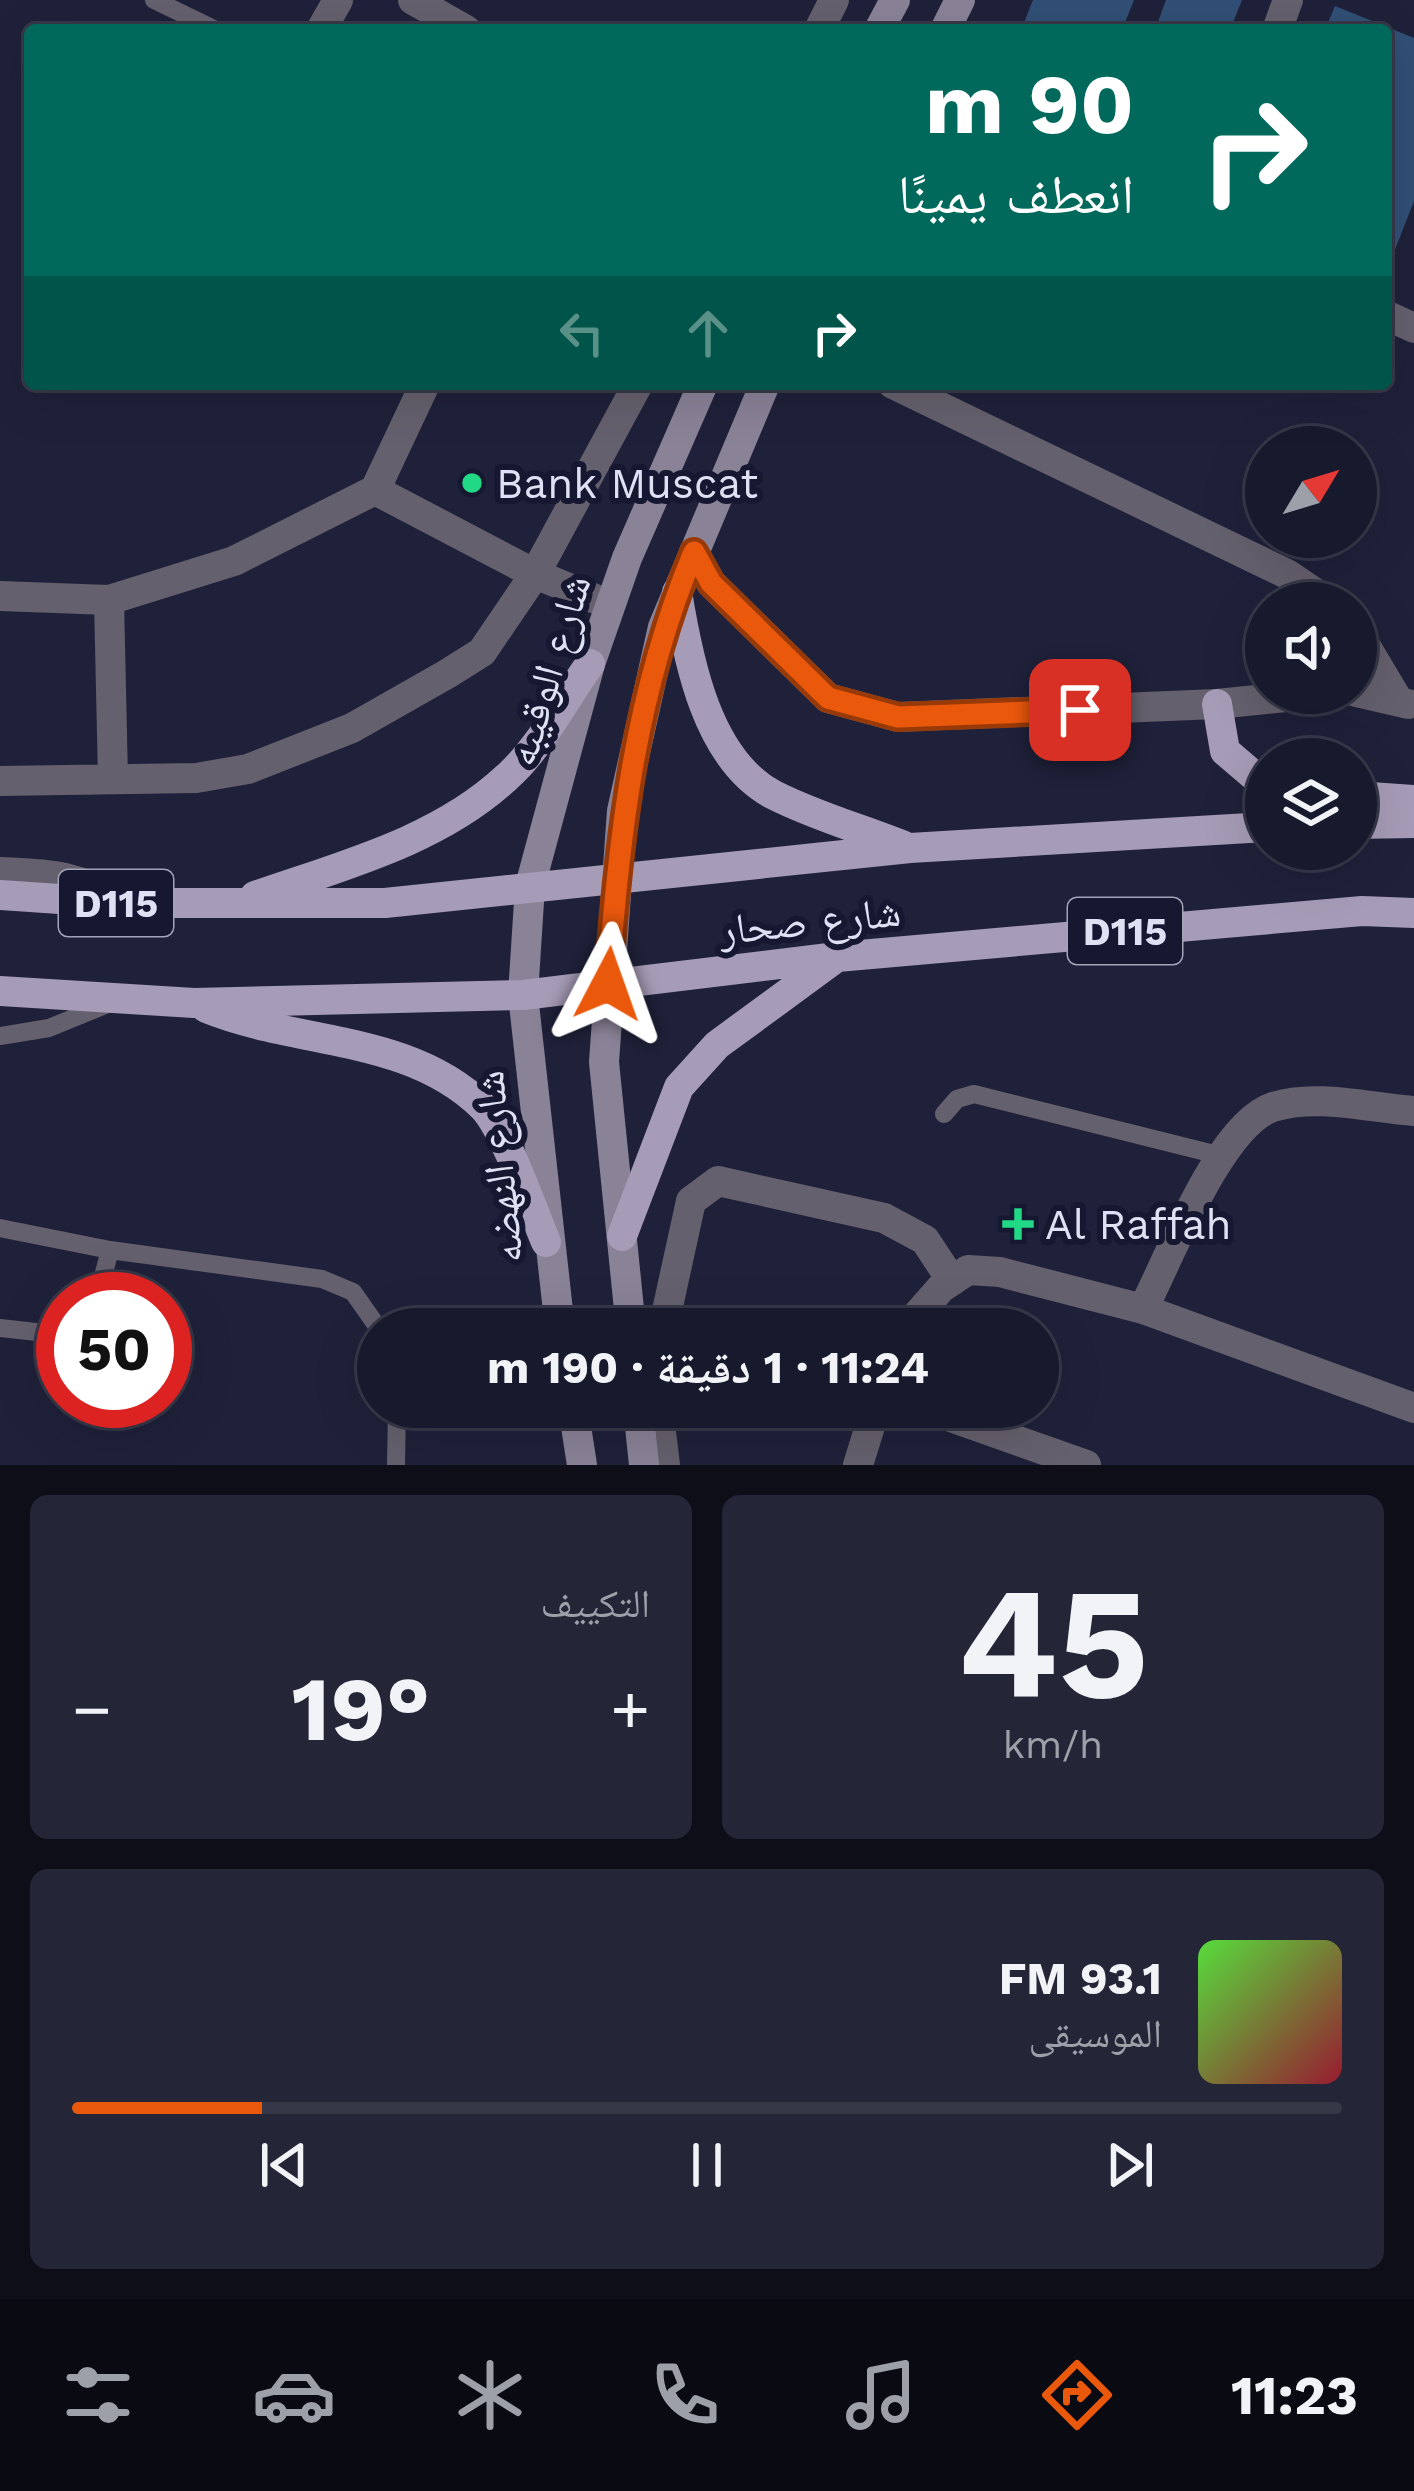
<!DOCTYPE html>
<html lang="ar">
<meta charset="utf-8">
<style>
:root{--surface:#17192c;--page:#242638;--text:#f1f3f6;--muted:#9ea0a9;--line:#363848;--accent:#ea580c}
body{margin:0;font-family:"Work Sans","Noto Naskh Arabic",sans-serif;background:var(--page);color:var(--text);direction:rtl;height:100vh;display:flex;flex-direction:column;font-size:45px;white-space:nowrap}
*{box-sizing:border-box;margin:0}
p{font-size:39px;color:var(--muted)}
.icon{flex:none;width:66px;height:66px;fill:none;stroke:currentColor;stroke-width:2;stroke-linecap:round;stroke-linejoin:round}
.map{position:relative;height:1465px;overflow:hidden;direction:ltr}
.sheet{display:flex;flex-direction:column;gap:30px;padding:30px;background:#0d0e18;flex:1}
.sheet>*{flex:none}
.guide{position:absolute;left:24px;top:24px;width:1368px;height:366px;border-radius:12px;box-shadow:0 12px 48px #0002,0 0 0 3px var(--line);direction:rtl;background:#00695c;color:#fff;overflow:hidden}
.needle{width:78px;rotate:52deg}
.tools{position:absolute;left:1245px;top:426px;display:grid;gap:24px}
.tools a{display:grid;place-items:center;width:132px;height:132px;border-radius:50%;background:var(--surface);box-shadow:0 12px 48px #0002,0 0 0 3px var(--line);font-size:60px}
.speed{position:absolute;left:36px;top:1272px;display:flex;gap:24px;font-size:60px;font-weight:700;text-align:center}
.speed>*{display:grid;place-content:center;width:156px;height:156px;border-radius:50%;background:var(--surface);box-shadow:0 12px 48px #0002,0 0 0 3px var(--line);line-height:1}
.speed .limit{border:18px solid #d22;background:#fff;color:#111}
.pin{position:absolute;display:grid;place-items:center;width:102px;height:102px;color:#fff;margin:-51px;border-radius:24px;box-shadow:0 6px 18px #0006}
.me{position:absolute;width:132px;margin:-66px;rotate:4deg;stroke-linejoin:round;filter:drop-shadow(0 0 9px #0008)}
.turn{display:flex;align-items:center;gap:42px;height:252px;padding:0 60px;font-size:54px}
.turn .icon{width:156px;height:156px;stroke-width:2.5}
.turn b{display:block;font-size:84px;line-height:102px}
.lanes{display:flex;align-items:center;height:114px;padding:0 60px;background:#0003;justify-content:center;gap:60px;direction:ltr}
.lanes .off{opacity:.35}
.big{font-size:90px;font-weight:700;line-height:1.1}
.sheet .widget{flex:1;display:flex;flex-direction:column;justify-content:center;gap:18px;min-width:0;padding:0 42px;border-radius:18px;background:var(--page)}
.sheet .dial{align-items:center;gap:0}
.dial b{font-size:156px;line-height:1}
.song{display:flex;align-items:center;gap:36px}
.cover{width:144px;height:144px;border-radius:18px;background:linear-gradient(135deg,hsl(110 70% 55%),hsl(350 70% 35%))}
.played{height:12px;border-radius:6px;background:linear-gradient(90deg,var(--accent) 15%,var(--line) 15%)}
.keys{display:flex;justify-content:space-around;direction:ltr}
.heat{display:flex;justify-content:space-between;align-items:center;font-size:66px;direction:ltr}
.sheet .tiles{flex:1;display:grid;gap:30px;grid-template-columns:1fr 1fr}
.widget:last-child{grid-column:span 2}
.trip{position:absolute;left:357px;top:1308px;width:702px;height:120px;border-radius:60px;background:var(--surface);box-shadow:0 12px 48px #0002,0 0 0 3px var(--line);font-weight:700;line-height:120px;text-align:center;direction:rtl}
.tab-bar{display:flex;height:192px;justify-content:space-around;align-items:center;background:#090a12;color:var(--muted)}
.tab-bar .icon{width:84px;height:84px}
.tab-bar .current{color:var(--accent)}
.tab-bar b{font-size:54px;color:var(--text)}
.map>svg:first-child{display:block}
.building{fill:#314f75}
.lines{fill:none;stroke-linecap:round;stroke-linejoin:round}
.service{stroke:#65606d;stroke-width:18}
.minor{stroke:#65606d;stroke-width:30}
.secondary{stroke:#8a8297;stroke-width:30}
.primary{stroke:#a79cb7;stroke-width:30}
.route-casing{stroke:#983908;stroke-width:30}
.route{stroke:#ea580c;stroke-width:21}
.poi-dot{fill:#21d887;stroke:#161730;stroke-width:4.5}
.labels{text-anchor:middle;stroke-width:12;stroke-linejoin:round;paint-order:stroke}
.shield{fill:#161730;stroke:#a2a4b8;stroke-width:3}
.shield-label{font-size:39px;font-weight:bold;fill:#dee1f3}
.poi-label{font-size:42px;fill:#dee1f3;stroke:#161730;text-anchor:start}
.street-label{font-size:42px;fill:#dee1f3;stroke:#161730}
</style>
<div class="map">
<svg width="1414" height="1465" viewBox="0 0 1414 1465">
<rect width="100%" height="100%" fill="#1f213a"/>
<!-- building -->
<path class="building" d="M 1033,0 L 1134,0 L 1122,30 L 1021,30 Z
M 1166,0 L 1242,0 L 1230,30 L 1155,30 Z
M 1335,6 L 1414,38 L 1414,201 L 1391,260 L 1386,258 L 1386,30 L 1325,30 Z"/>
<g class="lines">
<!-- service -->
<path class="service" d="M 154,0 L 216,30
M 0,1036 L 49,1028 L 110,1003
M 944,1114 L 957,1099 L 974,1094 L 1222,1156
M 0,1228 L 110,1250 L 322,1279 L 353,1292 L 379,1329
M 97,1299 L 110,1250
M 0,1328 L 63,1335
M 396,1465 L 397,1407"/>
<!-- minor -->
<path class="minor" d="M 413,0 L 466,30
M 321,30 L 338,0
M 819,30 L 834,0
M 1277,30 L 1288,0
M 1386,315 L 1414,328
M 893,384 L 1287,574 L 1330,603
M 375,490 L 535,574 L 610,605
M 694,552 L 711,583 L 828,698 L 898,717 L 1217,704 L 1324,693
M 0,596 L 109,600 L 234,561 L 375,490 L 425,384
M 109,600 L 113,779
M 1356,630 L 1399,702
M 1356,692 L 1408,704
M 0,781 L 196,778 L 248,769 L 352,728 L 447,674 L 482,652 L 535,574 L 638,384
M 0,872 C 48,874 79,874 118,903
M 1143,1309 C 1169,1259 1220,1124 1273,1107 C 1315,1093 1371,1108 1414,1111
M 663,1329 L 691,1201 L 718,1181 L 884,1218 L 925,1240 L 952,1281
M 905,1329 L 941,1288 L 968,1270 L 1000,1272 L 1143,1309 L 1414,1408
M 658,1407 L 665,1465
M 923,1407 L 1086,1465
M 858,1465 L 876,1407"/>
<!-- secondary -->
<path class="secondary" d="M 879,30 L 895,0
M 945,30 L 960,0
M 560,1329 L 523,995 L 530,886 L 590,664 L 627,558 L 703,384
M 631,1329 L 604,1062 L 622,811 L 663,627 L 765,384
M 573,1407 L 582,1465
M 638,1407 L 644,1465"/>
<!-- primary -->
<path class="primary" d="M 677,592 C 688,660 707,760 774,795 C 815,816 862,829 904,846
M 1217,704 L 1225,751 L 1266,786
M 1356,796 L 1414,800
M 1356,824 L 1414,823
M 0,895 L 118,903 L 385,903 L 910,848 L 1266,827
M 255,896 C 341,866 439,841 507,777 C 540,748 564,700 590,664
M 0,991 L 194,1003 L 523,995 L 837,957 L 1362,911 L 1414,913
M 206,1008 C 296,1045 409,1034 483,1107 C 504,1128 533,1211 546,1242
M 622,1236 L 679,1087 L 717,1045 L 833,960"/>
</g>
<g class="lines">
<!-- route casing -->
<g class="route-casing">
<path id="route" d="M 608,984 C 619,834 635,692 694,552 L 711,583 L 828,698 L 898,717 L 1080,710"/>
</g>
<!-- route -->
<use href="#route" class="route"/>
</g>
<!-- markers -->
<g class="poi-dot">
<circle cx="472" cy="483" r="12"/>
<path d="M1012 1206h12v12h12v12h-12v12h-12v-12h-12v-12h12z"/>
</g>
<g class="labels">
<!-- shield labels -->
<g class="shield">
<rect x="59" y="870" width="114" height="66" rx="9"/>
<rect x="1068" y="898" width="114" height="66" rx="9"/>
</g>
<g class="shield-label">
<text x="116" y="917">D115</text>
<text x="1125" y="945">D115</text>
</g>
<!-- poi labels -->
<g class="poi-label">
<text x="496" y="498">Bank Muscat</text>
<text x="1045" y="1239">Al Raffah</text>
</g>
<!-- street labels -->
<g class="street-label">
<text transform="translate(548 670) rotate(-73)" y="15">شارع الوقيبه</text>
<text transform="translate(810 920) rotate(-6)" y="15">شارع صحار</text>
<text transform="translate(498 1167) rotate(-96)" y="15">شارع النهضه</text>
</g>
</g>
</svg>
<div class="tools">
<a><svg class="needle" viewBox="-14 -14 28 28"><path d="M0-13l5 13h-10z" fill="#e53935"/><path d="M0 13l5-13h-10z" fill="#9ea0a9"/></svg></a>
<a><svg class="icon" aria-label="sound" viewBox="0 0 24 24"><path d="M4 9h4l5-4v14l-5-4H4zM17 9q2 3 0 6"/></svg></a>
<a><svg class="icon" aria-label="layers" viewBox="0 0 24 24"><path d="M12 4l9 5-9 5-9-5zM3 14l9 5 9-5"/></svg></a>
</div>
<div class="speed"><div class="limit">50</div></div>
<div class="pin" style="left:1080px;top:710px;background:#d93025"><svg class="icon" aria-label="arrive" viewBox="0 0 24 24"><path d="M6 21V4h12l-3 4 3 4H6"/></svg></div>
<svg class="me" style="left:608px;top:984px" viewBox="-20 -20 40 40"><path d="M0-17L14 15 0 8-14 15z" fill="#ea580c" stroke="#fff" stroke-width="4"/></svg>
<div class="trip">11:24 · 1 دقيقة · 190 m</div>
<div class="guide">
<div class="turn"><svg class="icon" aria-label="right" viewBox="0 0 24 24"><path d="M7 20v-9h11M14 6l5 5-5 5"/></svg><div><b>90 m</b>انعطف يمينًا</div></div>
<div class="lanes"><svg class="icon off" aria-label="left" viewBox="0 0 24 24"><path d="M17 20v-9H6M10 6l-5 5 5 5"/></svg><svg class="icon off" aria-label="ahead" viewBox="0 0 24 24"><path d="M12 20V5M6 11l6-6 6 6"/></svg><svg class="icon" aria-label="right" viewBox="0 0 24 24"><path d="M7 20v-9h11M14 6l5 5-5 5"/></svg></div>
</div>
</div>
<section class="sheet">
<div class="tiles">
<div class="widget dial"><b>45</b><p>km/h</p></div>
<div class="widget"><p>التكييف</p>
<div class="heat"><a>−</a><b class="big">19°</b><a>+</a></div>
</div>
<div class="widget">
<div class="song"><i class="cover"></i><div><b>93.1 FM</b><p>الموسيقى</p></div></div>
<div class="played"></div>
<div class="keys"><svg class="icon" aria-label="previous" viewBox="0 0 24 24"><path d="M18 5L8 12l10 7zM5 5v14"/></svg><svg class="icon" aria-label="pause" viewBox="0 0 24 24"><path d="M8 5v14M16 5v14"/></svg><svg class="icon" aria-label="next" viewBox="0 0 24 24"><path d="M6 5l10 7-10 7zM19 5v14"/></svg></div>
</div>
</div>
</section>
<nav class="tab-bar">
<b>11:23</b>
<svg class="icon current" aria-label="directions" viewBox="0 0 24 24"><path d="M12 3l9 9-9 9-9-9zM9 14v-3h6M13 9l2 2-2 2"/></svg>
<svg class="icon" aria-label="music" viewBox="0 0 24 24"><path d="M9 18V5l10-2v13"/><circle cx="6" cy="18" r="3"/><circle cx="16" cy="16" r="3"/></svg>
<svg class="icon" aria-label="phone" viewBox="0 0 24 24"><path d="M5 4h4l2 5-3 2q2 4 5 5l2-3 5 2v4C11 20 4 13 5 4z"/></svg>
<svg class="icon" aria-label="climate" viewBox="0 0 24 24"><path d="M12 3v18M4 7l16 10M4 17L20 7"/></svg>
<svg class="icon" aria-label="car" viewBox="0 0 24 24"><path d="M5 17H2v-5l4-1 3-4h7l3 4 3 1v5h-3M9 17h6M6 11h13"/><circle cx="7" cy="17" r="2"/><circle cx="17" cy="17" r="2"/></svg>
<svg class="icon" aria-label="filters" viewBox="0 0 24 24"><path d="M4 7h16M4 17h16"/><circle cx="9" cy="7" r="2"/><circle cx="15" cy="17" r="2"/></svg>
</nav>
